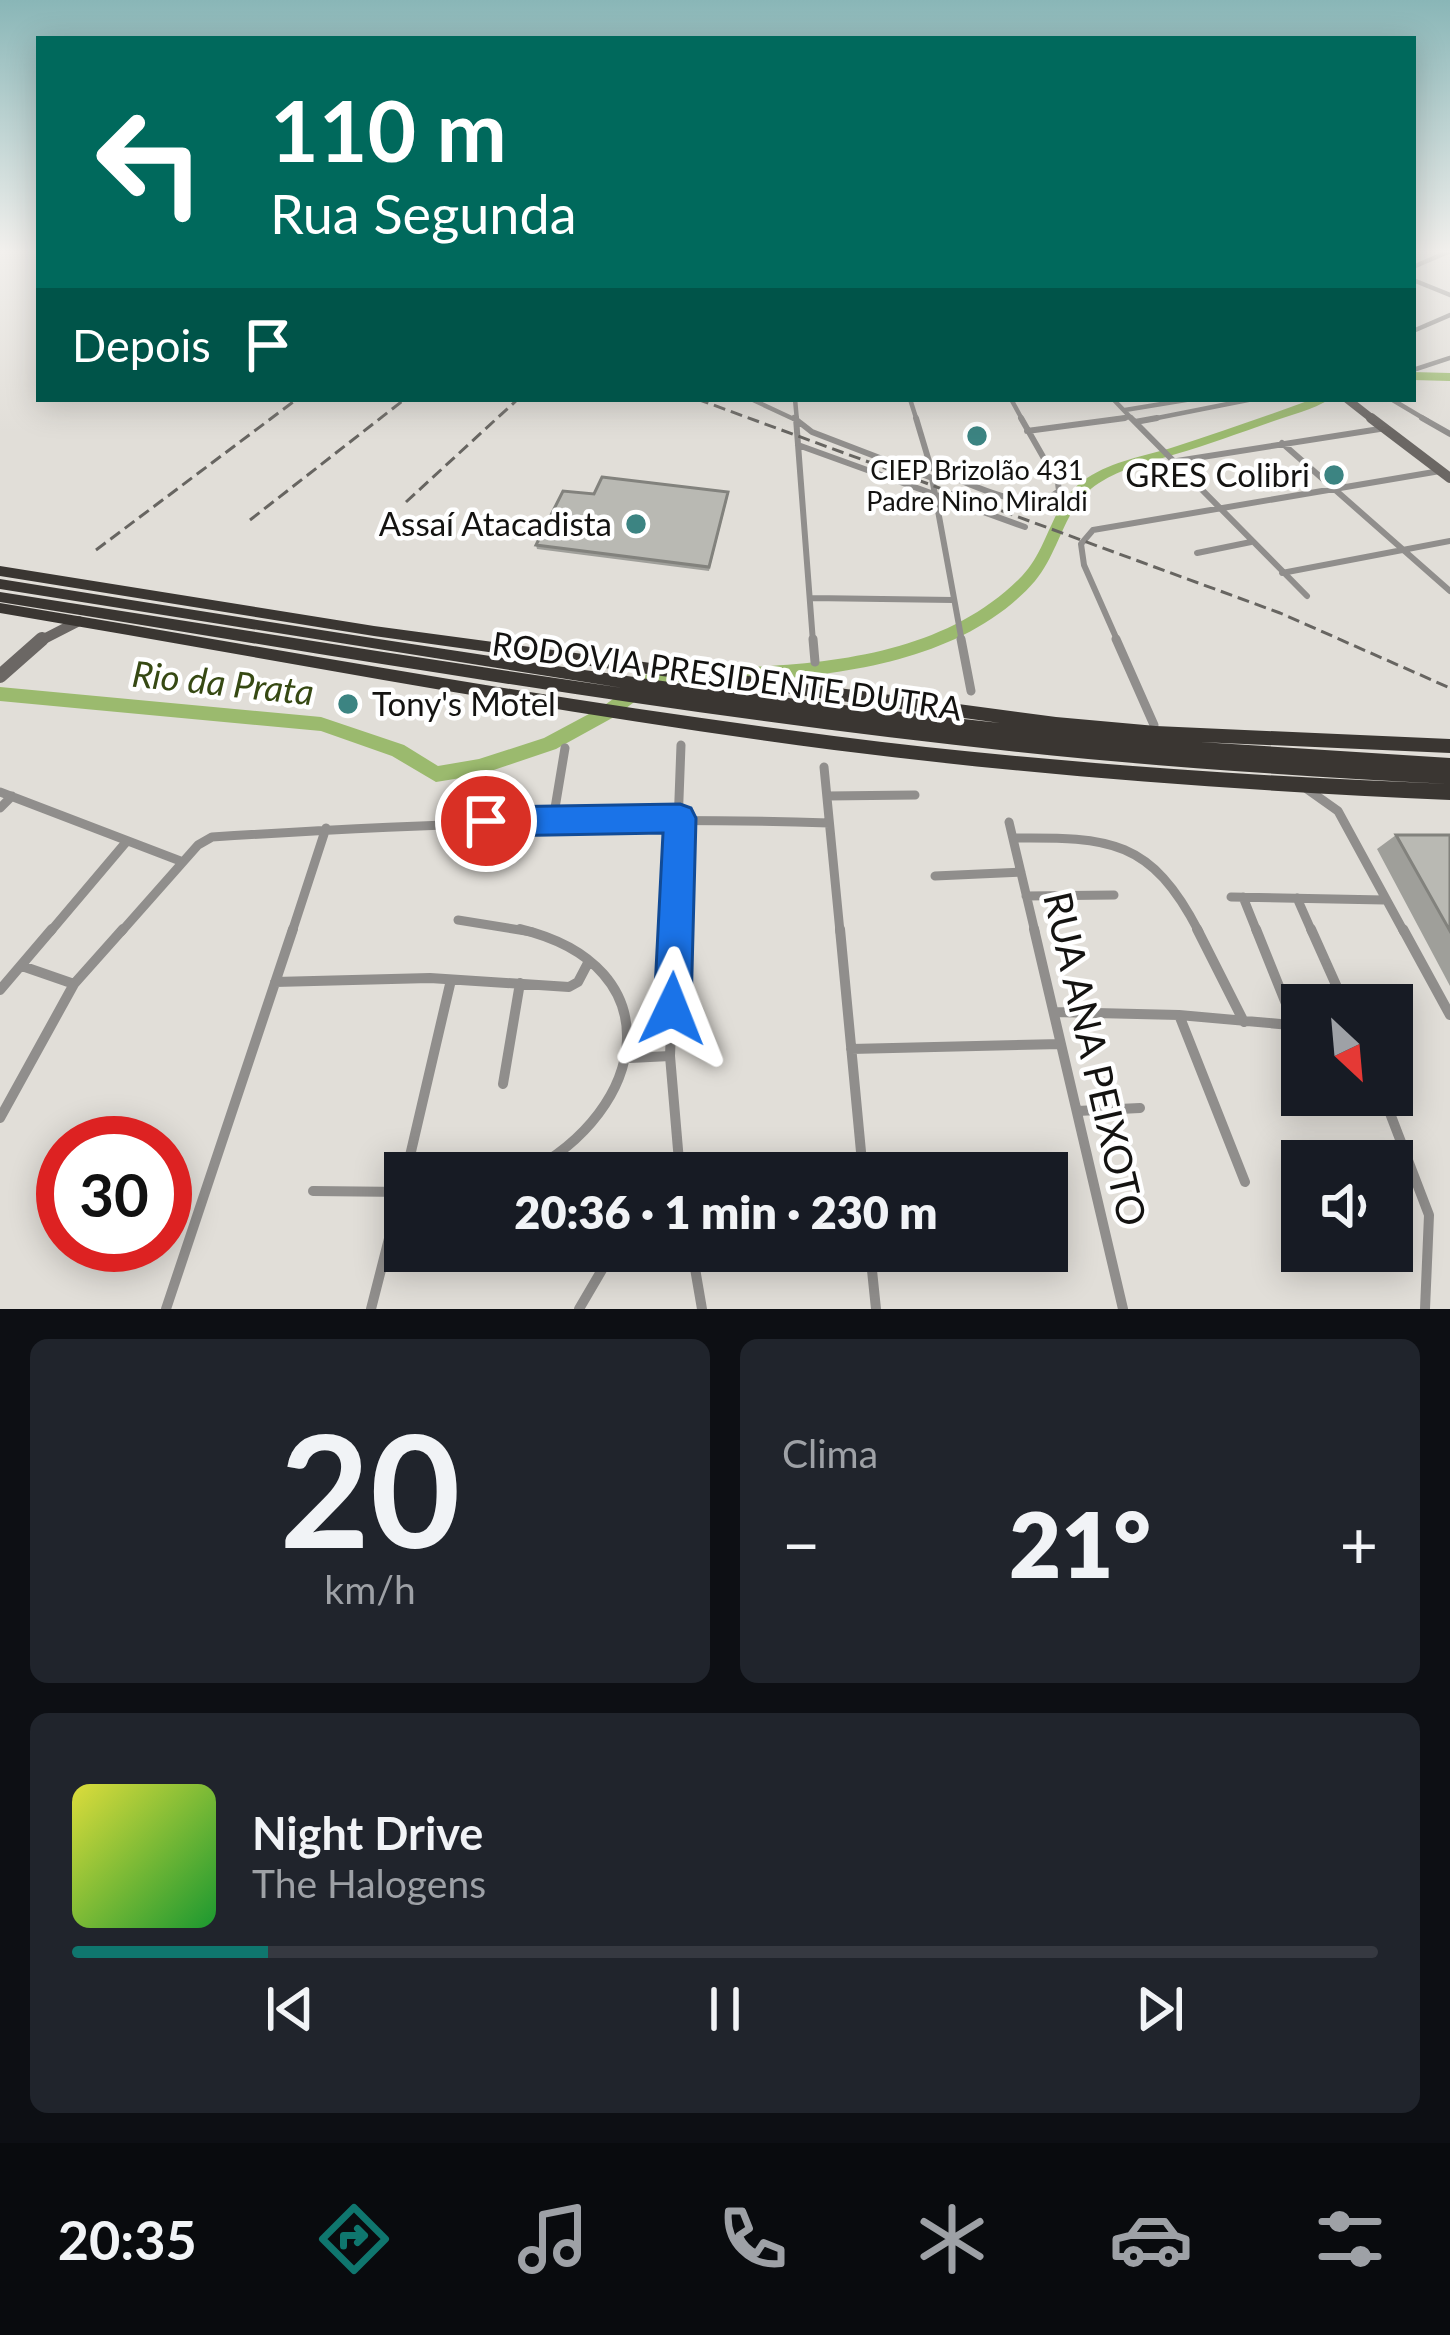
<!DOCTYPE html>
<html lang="pt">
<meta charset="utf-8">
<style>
:root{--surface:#171b24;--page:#20242c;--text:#f1f3f6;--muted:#9ea1a6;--line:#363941;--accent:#0f766e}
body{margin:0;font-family:Lato,sans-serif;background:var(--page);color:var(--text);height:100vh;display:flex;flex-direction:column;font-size:45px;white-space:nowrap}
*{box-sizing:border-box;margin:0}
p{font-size:39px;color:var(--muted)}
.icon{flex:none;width:66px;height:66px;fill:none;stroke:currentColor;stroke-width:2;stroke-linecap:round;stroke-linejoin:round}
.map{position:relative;height:1309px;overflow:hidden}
.side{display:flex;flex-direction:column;gap:30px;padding:30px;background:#0d0f14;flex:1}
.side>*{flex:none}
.top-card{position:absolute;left:36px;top:36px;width:1380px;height:366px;border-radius:0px;box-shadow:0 6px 30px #0003;background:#00695c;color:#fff;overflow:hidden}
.needle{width:78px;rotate:154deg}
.controls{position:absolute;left:1281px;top:984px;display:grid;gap:24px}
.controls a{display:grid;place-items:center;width:132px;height:132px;border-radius:0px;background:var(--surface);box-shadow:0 6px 30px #0003;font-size:60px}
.speed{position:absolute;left:36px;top:1116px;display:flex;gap:24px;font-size:60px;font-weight:700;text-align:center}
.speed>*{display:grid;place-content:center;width:156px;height:156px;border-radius:50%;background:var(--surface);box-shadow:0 6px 30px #0003;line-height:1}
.speed .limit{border:18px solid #d22;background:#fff;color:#111}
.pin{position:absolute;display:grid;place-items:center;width:102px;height:102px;color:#fff;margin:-51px;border:6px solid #fff;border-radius:50%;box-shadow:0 3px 12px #0007}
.me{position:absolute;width:132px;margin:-66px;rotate:2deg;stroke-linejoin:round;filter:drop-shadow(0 0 9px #0008)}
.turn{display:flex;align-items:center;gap:42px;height:252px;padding:0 36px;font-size:54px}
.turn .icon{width:156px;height:156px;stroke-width:2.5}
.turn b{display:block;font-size:84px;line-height:102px}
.then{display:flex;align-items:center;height:114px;padding:0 36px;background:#0003;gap:24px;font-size:45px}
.big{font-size:90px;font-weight:800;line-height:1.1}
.side .card{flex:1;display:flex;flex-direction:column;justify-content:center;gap:18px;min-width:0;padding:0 42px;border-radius:18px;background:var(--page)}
.side .dial{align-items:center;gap:0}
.dial b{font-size:156px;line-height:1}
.song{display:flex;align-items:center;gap:36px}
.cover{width:144px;height:144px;border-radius:18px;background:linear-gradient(135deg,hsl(60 70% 55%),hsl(130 70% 35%))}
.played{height:12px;border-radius:6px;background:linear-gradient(90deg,var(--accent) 15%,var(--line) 15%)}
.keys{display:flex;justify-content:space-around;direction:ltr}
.heat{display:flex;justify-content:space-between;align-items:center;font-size:66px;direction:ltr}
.side .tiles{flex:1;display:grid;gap:30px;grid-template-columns:1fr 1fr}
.card:last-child{grid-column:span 2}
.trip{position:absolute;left:384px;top:1152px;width:684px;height:120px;border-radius:0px;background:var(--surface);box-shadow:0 6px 30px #0003;font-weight:800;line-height:120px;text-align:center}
.menu{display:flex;height:192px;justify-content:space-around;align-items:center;background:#090b0e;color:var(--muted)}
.menu .icon{width:84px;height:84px}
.menu .on{color:var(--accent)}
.menu b{font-size:54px;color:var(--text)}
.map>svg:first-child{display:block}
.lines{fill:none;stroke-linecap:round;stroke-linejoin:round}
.river{fill:#9bba6e;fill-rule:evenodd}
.street-far3{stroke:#908e8c;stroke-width:4.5}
.street-far2{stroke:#908e8c;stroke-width:6}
.street-far1{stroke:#908e8c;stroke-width:9}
.street{stroke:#908e8c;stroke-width:10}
.secondary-far2{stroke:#6b6764;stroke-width:8}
.secondary-far1{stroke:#6b6764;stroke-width:10}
.secondary{stroke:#6b6764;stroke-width:14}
.highway{fill:#3a3632;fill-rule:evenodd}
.rail{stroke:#676561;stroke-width:3;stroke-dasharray:12 6;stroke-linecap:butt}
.wall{fill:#9f9f9a}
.building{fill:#b9b9b3;stroke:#82827d;stroke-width:3}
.route{fill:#1a73e8;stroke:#114b97;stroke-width:3}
.poi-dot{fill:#3c8482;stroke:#fff;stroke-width:4.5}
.labels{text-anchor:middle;stroke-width:9;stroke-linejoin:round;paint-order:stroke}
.far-poi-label{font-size:27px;fill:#141311;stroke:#fff}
.poi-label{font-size:33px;fill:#141311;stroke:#fff;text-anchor:end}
.street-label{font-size:33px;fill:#141311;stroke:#fff}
.water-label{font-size:36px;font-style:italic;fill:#364913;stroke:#fff}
.near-street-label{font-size:39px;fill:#141311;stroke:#fff}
</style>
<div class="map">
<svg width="1450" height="1309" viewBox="0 0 1450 1309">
<rect width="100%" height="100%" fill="#e1ded8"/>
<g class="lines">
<!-- river -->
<path class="river" d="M 1413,372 L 1450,373 L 1450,381 L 1413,380 Z
M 1313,399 L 1330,399 C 1313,410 1290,415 1271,422 C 1239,433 1208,445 1176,454 C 1150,462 1122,468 1099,483 C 1063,506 1061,550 1035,581 C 962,665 826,678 722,682 L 716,680 L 714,675 L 716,670 L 722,668 C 826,665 945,655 1022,576 C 1050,547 1051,501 1087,478 C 1113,461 1145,456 1174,447 C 1220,432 1267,416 1313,399 Z
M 684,669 L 690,671 L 692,676 L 690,681 L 660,683 L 614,717 L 556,749 L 479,775 L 436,782 L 392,756 L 321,731 L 0,701 L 0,687 L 321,717 L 404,745 L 438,766 L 479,759 L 544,738 L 602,707 L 650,672 Z"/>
<!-- street-far3 -->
<path class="street-far3" d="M 1413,267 L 1450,251
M 1413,280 L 1450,295
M 1413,331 L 1450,315
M 1413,370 L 1450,358
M 751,399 L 798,421
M 795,399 L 797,421
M 910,399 L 917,421
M 1011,399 L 1023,421
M 1113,399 L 1134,421
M 1391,399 L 1428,421
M 1125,410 L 1192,399
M 1103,421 L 1130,417
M 1142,421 L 1253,399"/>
<!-- street-far2 -->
<path class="street-far2" d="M 794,418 L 812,432 L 932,478 L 962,642
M 796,418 L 813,642
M 916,418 L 931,468 C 964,480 1028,518 1059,491 L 1058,483 L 1021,418
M 1131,418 L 1307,596
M 1422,418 L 1450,434
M 1135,422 L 1157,418
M 1027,431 L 1125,418
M 1282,443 L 1450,591
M 798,445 L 1025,527
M 1177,461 L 1386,428
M 1197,553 L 1251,542
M 1282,573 L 1450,541
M 811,598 L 953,600
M 1118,642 L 1084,565 L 1081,544 L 1093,530 L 1440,471"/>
<!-- street-far1 -->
<path class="street-far1" d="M 813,639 L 815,662
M 961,639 L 971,691
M 1116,639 L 1154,725
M 824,767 L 840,932
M 1307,789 L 1338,811 L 1404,932
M 0,792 L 183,862
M 827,796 L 915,795
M 0,808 L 12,796
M 553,820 L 565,748
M 1009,822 L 1035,932
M 1013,838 C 1110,837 1151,839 1199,932
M 935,876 L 1021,872
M 1026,896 L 1114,895
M 1231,897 L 1384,900
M 1243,897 L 1257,932
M 1297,898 L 1312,932
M 458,920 L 532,932
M 50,932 L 127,841
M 121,932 L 198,845 L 212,837 C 418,824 622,816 829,823
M 292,932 L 326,828
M 674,932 L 681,745"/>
<!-- street -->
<path class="street" d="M 520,929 C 674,966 649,1110 526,1173
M 675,929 L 670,1056 L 680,1173
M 840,929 L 863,1173
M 1034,929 L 1123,1309
M 1197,929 L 1244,1022
M 1256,929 L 1295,1026
M 1311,929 L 1345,1005
M 1403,929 L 1450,1015
M 22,966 L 74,984
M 275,982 L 430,978 L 569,987 L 578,982 L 589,961
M 0,990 L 52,929
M 1054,1012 L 1179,1015 L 1245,1182
M 1179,1015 L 1302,1026
M 851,1049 L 1061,1044
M 630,1058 L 670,1056
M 503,1084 L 520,983
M 1383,1095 L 1429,1215 L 1425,1309
M 1077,1111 L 1140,1108
M 0,1118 L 74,984 L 123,929
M 406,1173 L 451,980
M 665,1173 L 677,1155
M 313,1191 L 404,1192
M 692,1251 L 702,1309
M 870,1251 L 876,1309
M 166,1309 L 293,929
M 371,1309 L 405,1176
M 579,1309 L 613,1251"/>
<!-- secondary-far2 -->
<path class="secondary-far2" d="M 1347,399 L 1375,421"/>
<!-- secondary-far1 -->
<path class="secondary-far1" d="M 1371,418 L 1450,478
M 38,642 L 79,621"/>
<!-- secondary -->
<path class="secondary" d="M 0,676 L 42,639"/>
<!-- highway -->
<path class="highway" d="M 0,566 L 374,626 L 1056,717 L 1156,726 L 1450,739 L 1450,753 L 1200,742 L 1450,758 L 1450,784 C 1329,778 1208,770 1088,759 C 723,724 361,660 0,602 L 0,592 C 208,624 415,658 623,688 L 0,589 L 0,579 C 332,632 665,687 1000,723 L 374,636 L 0,576 Z
M 0,603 C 278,649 555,701 834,736 C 1039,762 1244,776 1450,784 L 1450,800 C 1244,791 1039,776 834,750 C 555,714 278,660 0,613 Z"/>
<!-- rail -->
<path class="rail" d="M 697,399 L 1280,613 L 1450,688
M 406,502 L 518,399
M 250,520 L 405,399
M 96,550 L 297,399"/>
</g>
<!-- wall -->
<path class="wall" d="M 594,494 L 728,496 L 709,571 L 537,549 L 536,545 Z
M 1396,835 L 1450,835 L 1450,986 L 1377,849 Z"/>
<!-- building -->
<path class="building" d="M 602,477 L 728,492 L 709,567 L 536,545 L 563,491 L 594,494 Z
M 1396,835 L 1450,835 L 1450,931 Z"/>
<!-- sky -->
<linearGradient id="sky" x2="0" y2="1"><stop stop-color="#89b6b7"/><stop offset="0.58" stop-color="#f2f0ed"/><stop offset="1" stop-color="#f2f0ed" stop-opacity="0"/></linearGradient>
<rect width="1450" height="433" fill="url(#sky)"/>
<!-- route -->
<path class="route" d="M 680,804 L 691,808 L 696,818 L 691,1009 L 686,1022 L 672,1027 L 659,1022 L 654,1009 L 663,833 L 486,836 L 475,831 L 470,821 L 475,811 L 486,807 Z"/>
<!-- markers -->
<g class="poi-dot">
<circle cx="977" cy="436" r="12"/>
<circle cx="1334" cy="475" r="12"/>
<circle cx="636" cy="524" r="12"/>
<circle cx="348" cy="704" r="12"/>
</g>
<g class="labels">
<!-- far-poi labels -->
<g class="far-poi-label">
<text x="977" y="480">CIEP Brizolão 431<tspan x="977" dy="31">Padre Nino Miraldi</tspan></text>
</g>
<!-- poi labels -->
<g class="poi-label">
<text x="1310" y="487">GRES Colibri</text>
<text x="612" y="536">Assaí Atacadista</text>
<text x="372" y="716" text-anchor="start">Tony's Motel</text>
</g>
<!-- street labels -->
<g class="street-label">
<text transform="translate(727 676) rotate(8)" y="12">RODOVIA PRESIDENTE DUTRA</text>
</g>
<!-- water labels -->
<g class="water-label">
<text transform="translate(223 683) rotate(6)" y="13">Rio da Prata</text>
</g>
<!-- near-street labels -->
<g class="near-street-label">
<text transform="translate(1095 1059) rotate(77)" y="14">RUA ANA PEIXOTO</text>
</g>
</g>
</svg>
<div class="controls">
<a><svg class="needle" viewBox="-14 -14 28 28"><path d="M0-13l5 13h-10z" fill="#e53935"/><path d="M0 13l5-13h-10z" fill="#9ea1a6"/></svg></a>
<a><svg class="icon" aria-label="sound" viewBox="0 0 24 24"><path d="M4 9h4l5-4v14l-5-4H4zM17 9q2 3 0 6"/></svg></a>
</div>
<div class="speed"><div class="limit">30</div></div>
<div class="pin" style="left:486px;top:821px;background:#d93025"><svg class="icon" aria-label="arrive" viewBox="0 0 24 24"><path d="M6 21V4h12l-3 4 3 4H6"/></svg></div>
<svg class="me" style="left:672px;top:1009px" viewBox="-20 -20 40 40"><path d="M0-17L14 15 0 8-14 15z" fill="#1a73e8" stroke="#fff" stroke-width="4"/></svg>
<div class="trip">20:36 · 1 min · 230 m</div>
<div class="top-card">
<div class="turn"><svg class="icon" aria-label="left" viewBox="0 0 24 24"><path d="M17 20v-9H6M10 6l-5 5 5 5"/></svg><div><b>110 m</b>Rua Segunda</div></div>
<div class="then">Depois<svg class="icon" aria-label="arrive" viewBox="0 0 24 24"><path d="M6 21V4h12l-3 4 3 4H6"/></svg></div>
</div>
</div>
<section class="side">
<div class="tiles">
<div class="card dial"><b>20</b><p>km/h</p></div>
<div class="card"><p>Clima</p>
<div class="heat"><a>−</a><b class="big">21°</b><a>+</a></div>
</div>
<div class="card">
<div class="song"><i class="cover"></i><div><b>Night Drive</b><p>The Halogens</p></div></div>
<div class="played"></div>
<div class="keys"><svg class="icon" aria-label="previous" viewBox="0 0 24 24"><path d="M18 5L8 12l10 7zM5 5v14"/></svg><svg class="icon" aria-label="pause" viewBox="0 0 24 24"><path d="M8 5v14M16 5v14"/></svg><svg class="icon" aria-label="next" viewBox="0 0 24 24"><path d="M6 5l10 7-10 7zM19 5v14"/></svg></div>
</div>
</div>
</section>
<nav class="menu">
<b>20:35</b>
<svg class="icon on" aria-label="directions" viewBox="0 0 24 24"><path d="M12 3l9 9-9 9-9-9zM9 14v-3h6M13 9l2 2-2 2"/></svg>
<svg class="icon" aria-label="music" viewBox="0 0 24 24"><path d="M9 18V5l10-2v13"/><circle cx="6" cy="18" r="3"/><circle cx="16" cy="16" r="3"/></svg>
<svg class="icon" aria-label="phone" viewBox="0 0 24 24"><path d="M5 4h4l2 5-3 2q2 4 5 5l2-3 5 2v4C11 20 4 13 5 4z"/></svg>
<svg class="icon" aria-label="climate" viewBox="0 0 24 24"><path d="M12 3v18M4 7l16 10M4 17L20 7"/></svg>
<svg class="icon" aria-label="car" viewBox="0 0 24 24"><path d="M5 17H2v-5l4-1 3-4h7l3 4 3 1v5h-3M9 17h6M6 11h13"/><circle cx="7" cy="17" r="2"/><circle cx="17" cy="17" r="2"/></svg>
<svg class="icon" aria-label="filters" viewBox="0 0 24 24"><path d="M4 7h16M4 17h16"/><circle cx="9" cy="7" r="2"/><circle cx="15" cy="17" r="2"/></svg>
</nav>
